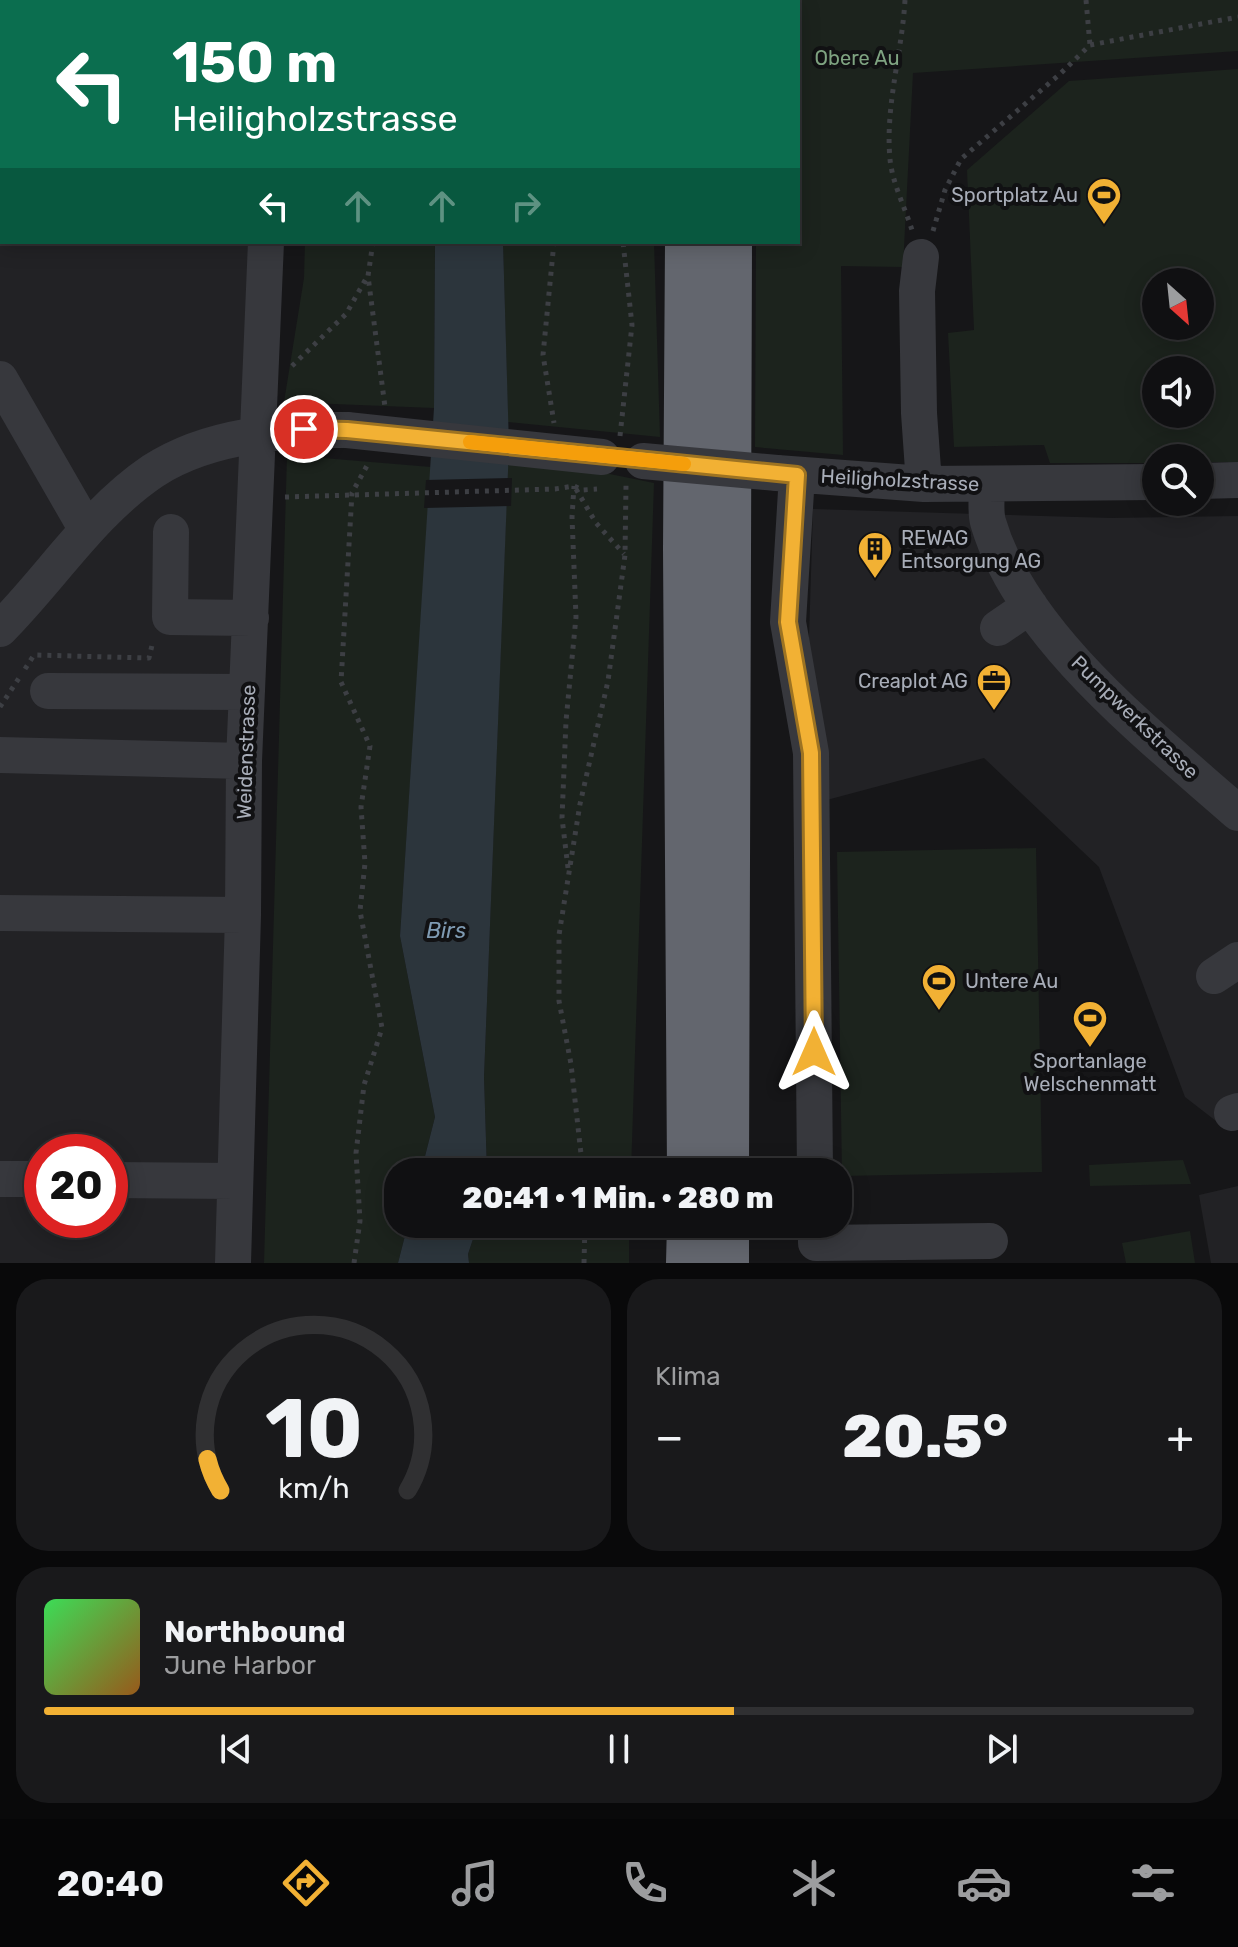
<!DOCTYPE html>
<html lang="de">
<meta charset="utf-8">
<style>
:root{--surface:#101012;--page:#19191b;--text:#f1f3f6;--muted:#9c9d9f;--line:#303032;--accent:#f2b134}
body{margin:0;font-family:Rubik,sans-serif;background:var(--page);color:var(--text);height:100vh;display:flex;flex-direction:column;font-size:30px;white-space:nowrap}
*{box-sizing:border-box;margin:0}
p{font-size:26px;color:var(--muted)}
.icon{flex:none;width:44px;height:44px;fill:none;stroke:currentColor;stroke-width:2;stroke-linecap:round;stroke-linejoin:round}
.map{position:relative;height:1263px;overflow:hidden}
.side{display:flex;flex-direction:column;gap:16px;padding:16px;background:#09090a;flex:1}
.side>*{flex:none}
.guide{position:absolute;left:0px;top:0px;width:800px;height:244px;box-shadow:0 4px 20px #0003,0 0 0 2px var(--line);background:#0b6e4f;color:#fff;overflow:hidden}
.needle{width:52px;rotate:153deg}
.fabs{position:absolute;left:1142px;top:268px;display:grid;gap:16px}
.fabs a{display:grid;place-items:center;width:72px;height:72px;border-radius:50%;background:var(--surface);box-shadow:0 4px 20px #0003,0 0 0 2px var(--line);font-size:40px}
.speed{position:absolute;left:24px;top:1134px;display:flex;gap:16px;font-size:40px;font-weight:700;text-align:center}
.speed>*{display:grid;place-content:center;width:104px;height:104px;border-radius:50%;background:var(--surface);box-shadow:0 4px 20px #0003,0 0 0 2px var(--line);line-height:1}
.speed .limit{border:12px solid #d22;background:#fff;color:#111}
.pin{position:absolute;display:grid;place-items:center;width:68px;height:68px;color:#fff;margin:-34px;border:4px solid #fff;border-radius:50%;box-shadow:0 2px 8px #0007}
.me{position:absolute;width:88px;margin:-44px;rotate:0deg;stroke-linejoin:round;filter:drop-shadow(0 0 6px #0008)}
.turn{display:flex;align-items:center;gap:28px;height:168px;padding:0 40px;font-size:36px}
.turn .icon{width:104px;height:104px;stroke-width:2.5}
.turn b{display:block;font-size:56px;line-height:68px}
.lanes{display:flex;align-items:center;height:76px;padding:0 40px;background:#0003;justify-content:center;gap:40px;direction:ltr}
.lanes .off{opacity:.35}
.big{font-size:60px;font-weight:800;line-height:1.1}
.side .tile{flex:1;display:flex;flex-direction:column;justify-content:center;gap:12px;min-width:0;padding:0 28px;border-radius:32px;background:var(--page)}
.side .dial{align-items:center;gap:0}
.dial svg{height:208px;overflow:visible;fill:none;stroke:var(--line);stroke-width:7;stroke-linecap:round;text-anchor:middle}
.dial text{fill:var(--text);stroke:none}
.song{display:flex;align-items:center;gap:24px}
.cover{width:96px;height:96px;border-radius:12px;background:linear-gradient(135deg,hsl(130 70% 55%),hsl(30 70% 35%))}
.played{height:8px;border-radius:4px;background:linear-gradient(90deg,var(--accent) 60%,var(--line) 60%)}
.keys{display:flex;justify-content:space-around;direction:ltr}
.heat{display:flex;justify-content:space-between;align-items:center;font-size:44px;direction:ltr}
.side .tiles{flex:1;display:grid;gap:16px;grid-template-columns:1fr 1fr}
.tile:last-child{grid-column:span 2}
.trip{position:absolute;left:384px;top:1158px;width:468px;height:80px;border-radius:32px;background:var(--surface);box-shadow:0 4px 20px #0003,0 0 0 2px var(--line);font-weight:800;line-height:80px;text-align:center}
.tab-bar{display:flex;height:128px;justify-content:space-around;align-items:center;background:#060607;color:var(--muted)}
.tab-bar .icon{width:56px;height:56px}
.tab-bar .current{color:var(--accent)}
.tab-bar b{font-size:36px;color:var(--text)}
.map>svg:first-child{display:block}
.built{fill:#222225;fill-rule:evenodd}
.green{fill:#1c231d;fill-rule:evenodd}
.water{fill:#2c353c}
.pier{fill:#161618}
.lines{fill:none;stroke-linecap:round;stroke-linejoin:round}
.path{stroke:#3d3f44;stroke-width:5;stroke-dasharray:4 6;stroke-linecap:butt}
.minor{stroke:#37383d;stroke-width:36}
.highway{stroke:#63666e;stroke-width:44}
.minor-bridge{stroke:#37383d;stroke-width:36}
.route-casing{stroke:#9d7322;stroke-width:20}
.route{stroke:#f2b134;stroke-width:14}
.slow{stroke:#f59e0b;stroke-width:14}
.labels{text-anchor:middle;stroke-width:8;stroke-linejoin:round;paint-order:stroke}
.park-label{font-size:20px;fill:#7fa381;stroke:#111113}
.poi-label{font-size:20px;fill:#a8adb8;stroke:#111113;text-anchor:end}
.street-label{font-size:20px;fill:#a8adb8;stroke:#111113}
.water-label{font-size:22px;font-style:italic;fill:#7f9bb3;stroke:#111113}
</style>
<div class="map">
<svg width="1238" height="1263" viewBox="0 0 1238 1263">
<rect width="100%" height="100%" fill="#161618"/>
<!-- built -->
<path class="built" d="M 0,0 L 267,0 L 2,2 L 2,242 L 266,242 L 248,1263 L 0,1263 ZM 42,1152 L 110,1152 L 110,1220 L 42,1220 Z
M 813,509 L 1111,518 L 1238,516 L 1238,1122 L 1216,1121 L 1185,1097 L 1099,867 L 984,758 L 823,801 L 807,702 Z
M 1238,1186 L 1238,1263 L 1211,1263 L 1199,1195 Z"/>
<!-- green -->
<path class="green" d="M 314,0 L 436,0 L 436,2 L 314,2 Z
M 759,0 L 1238,0 L 1238,51 L 913,73 L 903,267 L 841,266 L 843,455 L 755,447 L 756,242 L 798,242 L 798,2 Z
M 1238,69 L 1238,462 L 1200,462 L 1200,458 L 1156,458 L 1156,463 L 1050,463 L 1044,445 L 954,447 L 948,333 L 974,330 L 967,170 L 1069,81 ZM 1156,282 L 1200,282 L 1200,326 L 1156,326 ZM 1156,370 L 1200,370 L 1200,414 L 1156,414 Z
M 305,242 L 435,242 L 434,408 L 284,402 L 304,278 Z
M 503,242 L 654,242 L 660,437 L 508,422 Z
M 287,455 L 431,467 L 400,936 L 435,1117 L 421,1172 L 398,1172 L 398,1224 L 408,1224 L 398,1263 L 264,1263 Z
M 508,462 L 595,471 L 654,483 L 631,1172 L 487,1172 L 484,1077 Z
M 1036,848 L 1042,1172 L 842,1176 L 837,852 Z
M 1183,1160 L 1191,1184 L 1090,1186 L 1089,1165 Z
M 478,1224 L 629,1224 L 629,1263 L 469,1263 L 468,1254 Z
M 1190,1231 L 1195,1263 L 1126,1263 L 1122,1243 Z"/>
<!-- water -->
<path class="water" d="M 435,242 L 503,242 L 509,446 L 484,1077 L 487,1172 L 421,1172 L 435,1117 L 400,936 L 434,408 Z
M 408,1224 L 478,1224 L 468,1254 L 469,1263 L 398,1263 Z"/>
<!-- pier -->
<path class="pier" d="M 512,478 L 511,506 L 424,508 L 426,480 Z"/>
<g class="lines">
<!-- path -->
<path class="path" d="M 905,0 C 902,53 885,106 890,159 C 892,182 905,208 912,230
M 1086,0 L 1090,45
M 408,2 L 408,0
M 561,2 L 561,0
M 601,2 L 601,0
M 933,231 L 945,190 L 961,159 L 1060,74 L 1090,45 L 1238,17
M 373,242 L 368,276 L 385,407
M 554,242 L 543,355 L 554,423
M 292,366 L 346,314 L 367,277
M 620,436 L 632,325 L 623,242
M 576,489 L 596,523 L 624,554
M 285,497 L 555,489 L 574,486 L 582,490 L 597,489
M 25,669 L 34,655 L 149,658 L 153,641
M 0,707 L 19,678
M 568,868 L 562,818 L 566,721 L 576,617 L 572,517 L 574,486
M 583,1172 L 571,1064 L 559,1001 L 559,935 L 580,804 L 608,681 L 625,555 L 626,485
M 354,1263 L 360,1221 L 356,1153 L 364,1085 L 382,1028 L 360,911 L 365,863 L 361,807 L 370,746 L 341,682 L 352,493 L 369,462
M 584,1263 L 585,1224"/>
<!-- minor -->
<path class="minor" d="M 262,0 L 262,2
M 0,101 L 2,100
M 0,208 L 2,208
M 921,257 L 917,291 L 919,413 L 924,484
M 0,379 L 87,530
M 777,473 L 924,484 L 1156,482
M 797,475 L 788,622 L 811,753 L 815,1172
M 1200,481 L 1238,480
M 987,485 C 987,496 985,511 988,522 C 1021,636 1152,737 1238,813
M 171,532 L 170,617 L 251,618
M 998,628 L 1030,606
M 0,629 C 51,578 92,512 153,471 C 208,435 283,429 347,430
M 48,691 L 247,692
M 0,755 L 244,761
M 0,913 L 243,915
M 1214,976 L 1238,960
M 1232,1113 L 1238,1111
M 0,1179 L 42,1179
M 110,1180 L 235,1181
M 816,1224 L 816,1243 L 990,1241
M 233,1263 L 243,915 L 244,761 L 266,242"/>
<!-- highway -->
<path class="highway" d="M 689,2 L 689,0
M 731,2 L 731,0
M 687,242 L 685,549 L 689,1172
M 727,1172 L 730,242
M 688,1263 L 689,1224
M 727,1263 L 727,1224"/>
<!-- minor-bridge -->
<path class="minor-bridge" d="M 347,430 L 602,457
M 643,461 L 777,473"/>
</g>
<g class="lines">
<!-- route casing -->
<g class="route-casing">
<path id="route" d="M 304,429 L 347,430 L 797,475 L 788,622 L 811,753 L 814,1052"/>
</g>
<!-- route -->
<use href="#route" class="route"/>
<!-- slow -->
<path class="slow" d="M 470,442 L 684,464"/>
</g>
<!-- icons -->
<defs>
<g id="stadium-pin" transform="scale(1.8)"><path d="M0 17L-7.5 6A9.5 9.5 0 1 1 7.5 6Z" fill="#f2b134" stroke="#111113"/><path d="M0-5a6.5 5 0 1 0 0 10a6.5 5 0 1 0 0-10ZM-3.5-1.8h7v3.6h-7Z" fill="#111"/></g>
<g id="building-pin" transform="scale(1.8)"><path d="M0 17L-7.5 6A9.5 9.5 0 1 1 7.5 6Z" fill="#f2b134" stroke="#111113"/><path d="M-4-6H4V6H1V3H-1V6H-4ZM-2.5-4.3h1.7v1.8h-1.7ZM.8-4.3h1.7v1.8H.8ZM-2.5-1h1.7V.8h-1.7ZM.8-1h1.7V.8H.8Z" fill="#111"/></g>
<g id="office-pin" transform="scale(1.8)"><path d="M0 17L-7.5 6A9.5 9.5 0 1 1 7.5 6Z" fill="#f2b134" stroke="#111113"/><path d="M-6-3h4V-5.5h4V-3h4V5H-6ZM-1-4.5V-3h2v-1.5ZM-6 0V1H6V0Z" fill="#111"/></g>
</defs>
<g fill-rule="evenodd">
<use href="#stadium-pin" x="1104" y="195"/>
<use href="#building-pin" x="875" y="549"/>
<use href="#office-pin" x="994" y="681"/>
<use href="#stadium-pin" x="939" y="981"/>
<use href="#stadium-pin" x="1090" y="1018"/>
</g>
<g class="labels">
<!-- park labels -->
<g class="park-label">
<text x="857" y="65">Obere Au</text>
</g>
<!-- poi labels -->
<g class="poi-label">
<text x="1078" y="202">Sportplatz Au</text>
<text x="901" y="545" text-anchor="start">REWAG<tspan x="901" dy="23">Entsorgung AG</tspan></text>
<text x="968" y="688">Creaplot AG</text>
<text x="965" y="988" text-anchor="start">Untere Au</text>
<text x="1090" y="1068" text-anchor="middle">Sportanlage<tspan x="1090" dy="23">Welschenmatt</tspan></text>
</g>
<!-- street labels -->
<g class="street-label">
<text transform="translate(900 480) rotate(3)" y="7">Heiligholzstrasse</text>
<text transform="translate(1135 717) rotate(44)" y="7">Pumpwerkstrasse</text>
<text transform="translate(246 752) rotate(-88)" y="7">Weidenstrasse</text>
</g>
<!-- water labels -->
<g class="water-label">
<text x="446" y="938">Birs</text>
</g>
</g>
</svg>
<div class="fabs">
<a><svg class="needle" viewBox="-14 -14 28 28"><path d="M0-13l5 13h-10z" fill="#e53935"/><path d="M0 13l5-13h-10z" fill="#9c9d9f"/></svg></a>
<a><svg class="icon" aria-label="sound" viewBox="0 0 24 24"><path d="M4 9h4l5-4v14l-5-4H4zM17 9q2 3 0 6"/></svg></a>
<a><svg class="icon" aria-label="search" viewBox="0 0 24 24"><circle cx="10" cy="10" r="6"/><path d="M15 15l6 6"/></svg></a>
</div>
<div class="speed"><div class="limit">20</div></div>
<div class="pin" style="left:304px;top:429px;background:#d93025"><svg class="icon" aria-label="arrive" viewBox="0 0 24 24"><path d="M6 21V4h12l-3 4 3 4H6"/></svg></div>
<svg class="me" style="left:814px;top:1052px" viewBox="-20 -20 40 40"><path d="M0-17L14 15 0 8-14 15z" fill="#f2b134" stroke="#fff" stroke-width="4"/></svg>
<div class="trip">20:41 · 1 Min. · 280 m</div>
<div class="guide">
<div class="turn"><svg class="icon" aria-label="left" viewBox="0 0 24 24"><path d="M17 20v-9H6M10 6l-5 5 5 5"/></svg><div><b>150 m</b>Heiligholzstrasse</div></div>
<div class="lanes"><svg class="icon" aria-label="left" viewBox="0 0 24 24"><path d="M17 20v-9H6M10 6l-5 5 5 5"/></svg><svg class="icon off" aria-label="ahead" viewBox="0 0 24 24"><path d="M12 20V5M6 11l6-6 6 6"/></svg><svg class="icon off" aria-label="ahead" viewBox="0 0 24 24"><path d="M12 20V5M6 11l6-6 6 6"/></svg><svg class="icon off" aria-label="right" viewBox="0 0 24 24"><path d="M7 20v-9h11M14 6l5 5-5 5"/></svg></div>
</div>
</div>
<section class="side">
<div class="tiles">
<div class="tile dial"><svg viewBox="0 0 100 80">
<path d="M14 69A42 42 0 1 1 86 69"/>
<path d="M14 69A42 42 0 0 1 9 57" stroke="#f2b134"/>
<text x="50" y="56" font-size="32" font-weight="700">10</text>
<text x="50" y="72" font-size="11">km/h</text>
</svg></div>
<div class="tile"><p>Klima</p>
<div class="heat"><a>−</a><b class="big">20.5°</b><a>+</a></div>
</div>
<div class="tile">
<div class="song"><i class="cover"></i><div><b>Northbound</b><p>June Harbor</p></div></div>
<div class="played"></div>
<div class="keys"><svg class="icon" aria-label="previous" viewBox="0 0 24 24"><path d="M18 5L8 12l10 7zM5 5v14"/></svg><svg class="icon" aria-label="pause" viewBox="0 0 24 24"><path d="M8 5v14M16 5v14"/></svg><svg class="icon" aria-label="next" viewBox="0 0 24 24"><path d="M6 5l10 7-10 7zM19 5v14"/></svg></div>
</div>
</div>
</section>
<nav class="tab-bar">
<b>20:40</b>
<svg class="icon current" aria-label="directions" viewBox="0 0 24 24"><path d="M12 3l9 9-9 9-9-9zM9 14v-3h6M13 9l2 2-2 2"/></svg>
<svg class="icon" aria-label="music" viewBox="0 0 24 24"><path d="M9 18V5l10-2v13"/><circle cx="6" cy="18" r="3"/><circle cx="16" cy="16" r="3"/></svg>
<svg class="icon" aria-label="phone" viewBox="0 0 24 24"><path d="M5 4h4l2 5-3 2q2 4 5 5l2-3 5 2v4C11 20 4 13 5 4z"/></svg>
<svg class="icon" aria-label="climate" viewBox="0 0 24 24"><path d="M12 3v18M4 7l16 10M4 17L20 7"/></svg>
<svg class="icon" aria-label="car" viewBox="0 0 24 24"><path d="M5 17H2v-5l4-1 3-4h7l3 4 3 1v5h-3M9 17h6M6 11h13"/><circle cx="7" cy="17" r="2"/><circle cx="17" cy="17" r="2"/></svg>
<svg class="icon" aria-label="filters" viewBox="0 0 24 24"><path d="M4 7h16M4 17h16"/><circle cx="9" cy="7" r="2"/><circle cx="15" cy="17" r="2"/></svg>
</nav>
